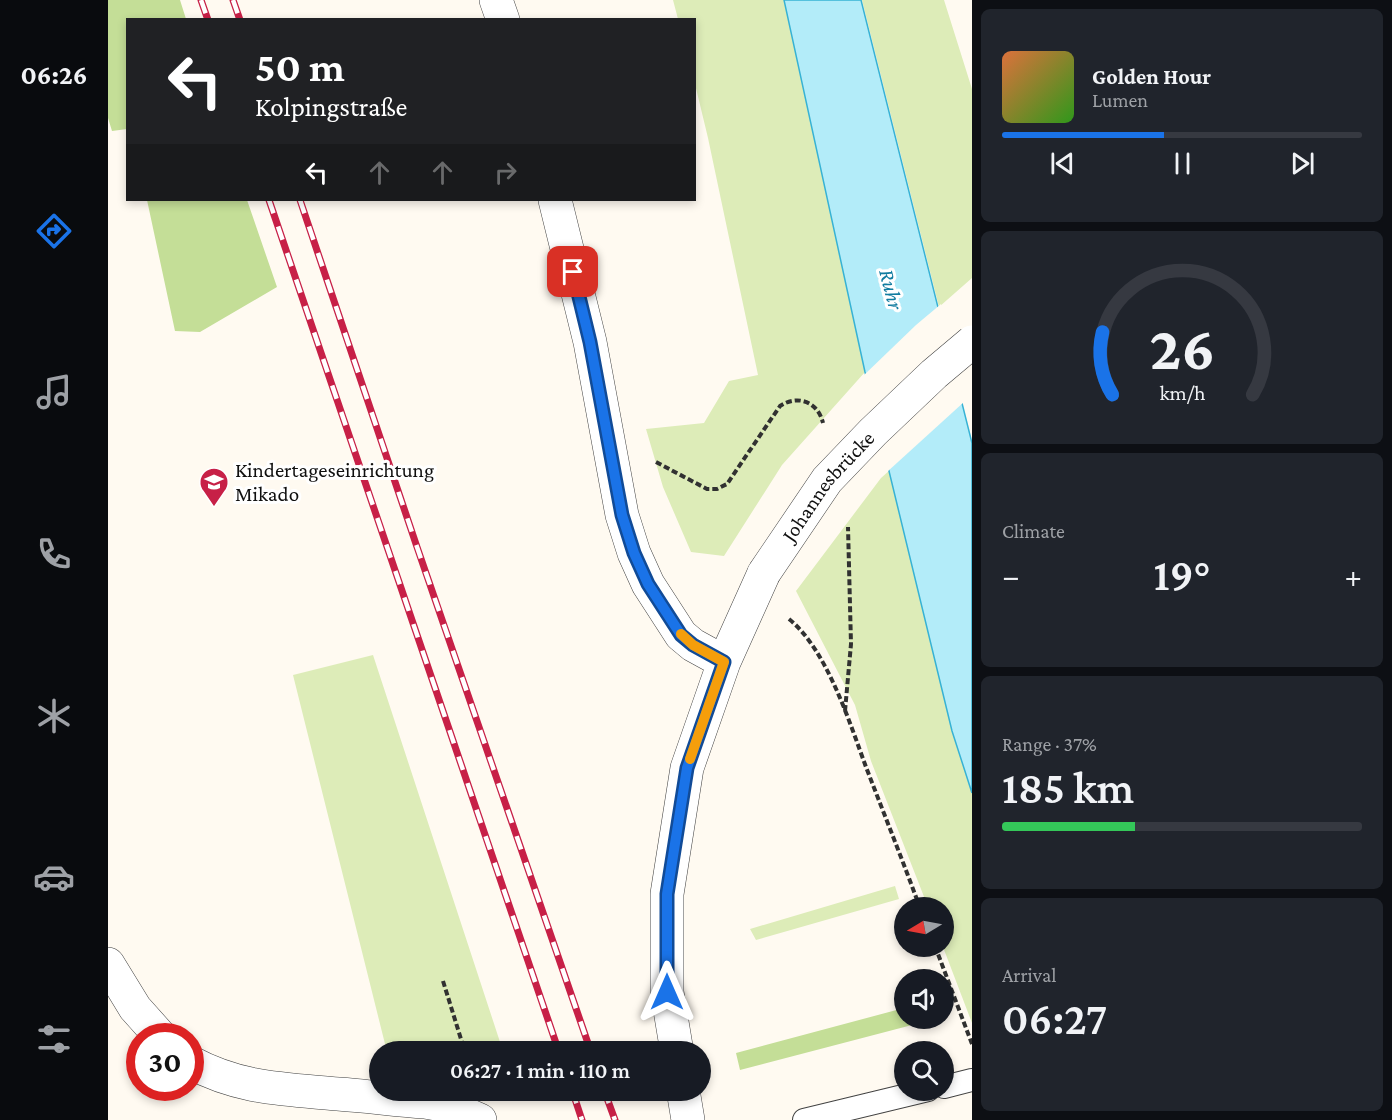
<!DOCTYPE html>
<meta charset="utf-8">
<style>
:root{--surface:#171b24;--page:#20242c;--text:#f1f3f6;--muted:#9ea1a6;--line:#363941;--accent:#1a73e8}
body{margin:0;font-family:"Crimson Pro",serif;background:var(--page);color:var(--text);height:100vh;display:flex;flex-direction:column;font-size:22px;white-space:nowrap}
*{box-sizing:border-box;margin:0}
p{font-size:20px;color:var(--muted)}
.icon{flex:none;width:33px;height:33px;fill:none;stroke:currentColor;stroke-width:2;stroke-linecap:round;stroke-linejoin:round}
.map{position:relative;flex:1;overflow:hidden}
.side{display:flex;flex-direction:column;gap:9px;padding:9px;background:#0d0f14;width:420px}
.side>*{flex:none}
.banner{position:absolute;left:18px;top:18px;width:570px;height:183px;border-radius:0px;box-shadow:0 3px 9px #0003;background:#202124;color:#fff;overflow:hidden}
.needle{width:39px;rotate:260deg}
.buttons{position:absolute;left:786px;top:897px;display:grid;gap:12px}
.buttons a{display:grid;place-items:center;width:60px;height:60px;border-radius:50%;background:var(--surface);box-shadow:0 3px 9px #0003;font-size:30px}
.speed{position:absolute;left:18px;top:1023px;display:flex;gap:12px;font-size:30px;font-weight:700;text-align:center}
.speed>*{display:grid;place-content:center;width:78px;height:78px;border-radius:50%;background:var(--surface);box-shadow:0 3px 9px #0003;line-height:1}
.speed .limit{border:9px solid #d22;background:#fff;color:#111}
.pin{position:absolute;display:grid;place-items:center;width:51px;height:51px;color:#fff;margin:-26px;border-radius:12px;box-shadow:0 3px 9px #0006}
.me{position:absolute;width:66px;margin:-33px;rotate:0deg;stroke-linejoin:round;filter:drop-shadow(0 0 4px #0008)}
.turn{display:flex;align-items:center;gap:21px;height:126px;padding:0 30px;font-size:27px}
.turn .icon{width:78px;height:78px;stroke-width:2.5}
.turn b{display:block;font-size:42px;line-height:51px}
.lanes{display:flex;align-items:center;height:57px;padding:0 30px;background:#0003;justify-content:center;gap:30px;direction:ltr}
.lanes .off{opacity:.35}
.big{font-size:45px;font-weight:600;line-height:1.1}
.side .card{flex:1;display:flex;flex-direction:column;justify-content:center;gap:9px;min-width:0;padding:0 21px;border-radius:9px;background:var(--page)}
.side .dial{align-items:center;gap:0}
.dial svg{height:156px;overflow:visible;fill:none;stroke:var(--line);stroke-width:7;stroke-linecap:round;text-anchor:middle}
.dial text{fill:var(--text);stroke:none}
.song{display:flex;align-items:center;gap:18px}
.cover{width:72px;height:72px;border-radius:9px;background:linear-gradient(135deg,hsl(20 70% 55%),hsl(110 70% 35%))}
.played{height:6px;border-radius:3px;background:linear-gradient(90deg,var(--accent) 45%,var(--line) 45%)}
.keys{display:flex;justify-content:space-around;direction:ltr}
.heat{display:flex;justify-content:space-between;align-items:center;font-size:33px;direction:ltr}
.charge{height:9px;border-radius:4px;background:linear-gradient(90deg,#34c759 37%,var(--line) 0)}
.trip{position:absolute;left:261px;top:1041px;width:342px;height:60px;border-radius:30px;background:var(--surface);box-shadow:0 3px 9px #0003;font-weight:600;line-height:60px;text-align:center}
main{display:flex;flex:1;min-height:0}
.menu{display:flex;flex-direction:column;width:108px;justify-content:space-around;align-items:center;background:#090b0e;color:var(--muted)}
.menu .icon{width:42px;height:42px}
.menu .on{color:var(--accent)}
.menu b{font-size:27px;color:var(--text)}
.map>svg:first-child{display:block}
.green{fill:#ddecb8}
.forest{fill:#c4de97}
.water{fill:#b3ecf9;stroke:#37b2d4;stroke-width:1.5}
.pier{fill:#fffaf1}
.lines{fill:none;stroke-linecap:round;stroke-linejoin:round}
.lane-casing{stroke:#424242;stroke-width:24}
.street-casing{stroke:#424242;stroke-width:34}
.path{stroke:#313131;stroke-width:4;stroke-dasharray:6 3;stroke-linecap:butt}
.lane{stroke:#fff;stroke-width:22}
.street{stroke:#fff;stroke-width:33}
.rail-casing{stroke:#c72047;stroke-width:7}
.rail{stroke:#fff;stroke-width:4.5;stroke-dasharray:14;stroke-linecap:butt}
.street-bridge-casing{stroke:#424242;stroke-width:34;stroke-linecap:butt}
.street-bridge{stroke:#fff;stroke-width:33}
.route-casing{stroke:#114b97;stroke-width:15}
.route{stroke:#1a73e8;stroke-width:10}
.slow{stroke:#f59e0b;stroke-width:10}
.labels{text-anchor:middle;stroke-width:6;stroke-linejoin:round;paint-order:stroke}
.poi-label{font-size:21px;fill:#0f0f0f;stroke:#fff;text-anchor:start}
.street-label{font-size:21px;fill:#0f0f0f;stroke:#fff}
.water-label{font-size:22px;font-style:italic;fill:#117ca0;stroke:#fff}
</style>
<main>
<nav class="menu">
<b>06:26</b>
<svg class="icon on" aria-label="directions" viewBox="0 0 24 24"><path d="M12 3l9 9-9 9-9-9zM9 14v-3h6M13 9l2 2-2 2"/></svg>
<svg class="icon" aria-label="music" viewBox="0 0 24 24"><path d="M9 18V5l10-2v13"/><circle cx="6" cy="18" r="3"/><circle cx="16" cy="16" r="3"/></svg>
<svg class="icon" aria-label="phone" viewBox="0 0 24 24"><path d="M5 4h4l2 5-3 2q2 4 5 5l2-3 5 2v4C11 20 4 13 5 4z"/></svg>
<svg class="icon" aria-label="climate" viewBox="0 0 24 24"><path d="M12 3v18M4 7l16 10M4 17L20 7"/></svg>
<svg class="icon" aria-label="car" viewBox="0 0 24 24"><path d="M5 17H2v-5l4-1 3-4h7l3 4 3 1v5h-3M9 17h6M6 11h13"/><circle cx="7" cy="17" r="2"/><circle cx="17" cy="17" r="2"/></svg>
<svg class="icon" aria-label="filters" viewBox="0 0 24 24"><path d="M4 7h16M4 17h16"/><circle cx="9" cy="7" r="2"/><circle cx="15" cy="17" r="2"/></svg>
</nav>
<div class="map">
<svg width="864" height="1120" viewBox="0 0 864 1120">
<rect width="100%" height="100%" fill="#fffaf1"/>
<!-- green -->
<path class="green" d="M 565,0 L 676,0 L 757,372 L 674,465 L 616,556 L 583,552 L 555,487 L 538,429 L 596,423 L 621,381 L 650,375 L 600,138 L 587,84 L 586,20 L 570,19 Z
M 754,0 L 836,0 L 864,89 L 864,278 L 831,307 Z
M 782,470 L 844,731 L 864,793 L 864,1023 L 835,947 L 836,908 L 820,907 L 763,761 L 747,705 L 688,591 L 773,478 Z
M 265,655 L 392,1042 L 358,1052 L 287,1051 L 277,1044 L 185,675 Z
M 787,886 L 791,899 L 648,940 L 642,929 Z"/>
<!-- forest -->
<path class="forest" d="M 0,0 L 72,0 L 78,19 L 20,20 L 19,129 L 4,131 L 0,118 Z
M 39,200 L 139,200 L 169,287 L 92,332 L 67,331 Z
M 796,1008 L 796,1018 L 827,1019 L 632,1070 L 628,1053 Z"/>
<!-- water -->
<path class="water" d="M 676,0 L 753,0 L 864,443 L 864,793 L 844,731 L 757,372 Z"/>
<!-- pier -->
<path class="pier" d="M 833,304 L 856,402 L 779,472 L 755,376 L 808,325 Z"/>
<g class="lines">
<!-- lane casing -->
<g class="lane-casing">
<path id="lane" d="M 836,1087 L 864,1080
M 696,1120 L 820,1090"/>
</g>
<!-- street casing -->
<g class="street-casing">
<path id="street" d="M 388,0 L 395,20
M 447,200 L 482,342 L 514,515 L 526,553 L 540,584 L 573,635 L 585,645 L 616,662
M 0,964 L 27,1008 L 52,1036
M 569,1052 L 559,992 L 559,894 L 579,768 L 616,662 L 656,573
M 82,1062 C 132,1089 175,1089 230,1094 C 259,1096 288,1100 317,1102 L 340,1106 L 372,1120
M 575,1090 L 580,1120"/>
</g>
<!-- path -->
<path class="path" d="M 548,462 L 599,489 L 609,489 L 619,484 L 672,406 C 690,394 710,402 715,423
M 681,619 C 719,650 741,721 758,767 C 776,814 795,861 812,908
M 737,711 L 743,644 L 740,527
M 827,946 L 864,1044
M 335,981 L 357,1052"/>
<!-- lane -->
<use href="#lane" class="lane"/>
<!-- street -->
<use href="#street" class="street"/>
<!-- rail casing -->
<g class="rail-casing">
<path id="rail" d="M 93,0 L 100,20
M 125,0 L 132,20
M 161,200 L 451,1052
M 192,200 L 309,547 L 483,1052
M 464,1090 L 474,1120
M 496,1090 L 507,1120"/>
</g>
<!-- rail -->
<use href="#rail" class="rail"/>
<!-- street-bridge casing -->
<g class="street-bridge-casing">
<g id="street-bridge">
<path id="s1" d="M 656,573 L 719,480 L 765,432 L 826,374 L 864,342"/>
</g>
</g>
<!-- street-bridge -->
<use href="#street-bridge" class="street-bridge"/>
</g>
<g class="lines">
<!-- route casing -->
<g class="route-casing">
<path id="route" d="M 465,272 L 482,342 L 514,515 L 526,553 L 540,584 L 573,635 L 585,645 L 616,662 L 579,768 L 559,894 L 559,992"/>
</g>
<!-- route -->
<use href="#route" class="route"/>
<!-- slow -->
<path class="slow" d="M 573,634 L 585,645 L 616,662 L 582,759"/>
</g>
<!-- icons -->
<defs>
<g id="school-pin" transform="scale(1.5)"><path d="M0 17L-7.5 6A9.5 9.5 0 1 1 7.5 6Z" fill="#c72047" stroke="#fff"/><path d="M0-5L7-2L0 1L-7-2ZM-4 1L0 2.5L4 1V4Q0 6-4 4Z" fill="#fff"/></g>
</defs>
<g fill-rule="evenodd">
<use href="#school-pin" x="106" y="482"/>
</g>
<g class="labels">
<!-- poi labels -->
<g class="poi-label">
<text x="127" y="477">Kindertageseinrichtung<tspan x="127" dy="24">Mikado</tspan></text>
</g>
<!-- street labels -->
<g class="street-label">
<text dy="7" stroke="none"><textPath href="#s1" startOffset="108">Johannesbrücke</textPath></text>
</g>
<!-- water labels -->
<g class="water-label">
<text transform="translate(784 289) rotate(75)" y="8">Ruhr</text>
</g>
</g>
</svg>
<div class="buttons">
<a><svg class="needle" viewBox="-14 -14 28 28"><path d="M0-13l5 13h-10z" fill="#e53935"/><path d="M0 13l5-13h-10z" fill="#9ea1a6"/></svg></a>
<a><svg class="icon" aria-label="sound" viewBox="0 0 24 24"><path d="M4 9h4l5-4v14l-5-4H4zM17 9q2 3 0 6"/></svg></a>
<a><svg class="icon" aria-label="search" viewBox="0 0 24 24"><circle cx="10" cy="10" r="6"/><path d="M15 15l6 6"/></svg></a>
</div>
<div class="speed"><div class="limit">30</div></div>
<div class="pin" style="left:465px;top:272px;background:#d93025"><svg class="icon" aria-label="arrive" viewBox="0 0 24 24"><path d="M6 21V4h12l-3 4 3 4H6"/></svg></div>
<svg class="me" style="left:559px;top:992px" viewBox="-20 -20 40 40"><path d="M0-17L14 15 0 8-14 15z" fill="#1a73e8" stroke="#fff" stroke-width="4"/></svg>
<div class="trip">06:27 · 1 min · 110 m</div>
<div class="banner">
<div class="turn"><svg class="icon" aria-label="left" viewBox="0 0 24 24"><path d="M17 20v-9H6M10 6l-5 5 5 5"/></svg><div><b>50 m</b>Kolpingstraße</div></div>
<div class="lanes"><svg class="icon" aria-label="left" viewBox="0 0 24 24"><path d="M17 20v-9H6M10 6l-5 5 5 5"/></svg><svg class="icon off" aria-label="ahead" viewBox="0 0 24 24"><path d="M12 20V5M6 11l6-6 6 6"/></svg><svg class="icon off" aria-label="ahead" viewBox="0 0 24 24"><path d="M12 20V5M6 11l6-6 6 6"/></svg><svg class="icon off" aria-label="right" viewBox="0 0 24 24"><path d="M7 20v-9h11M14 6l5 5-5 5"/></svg></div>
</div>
</div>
<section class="side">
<div class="card">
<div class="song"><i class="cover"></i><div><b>Golden Hour</b><p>Lumen</p></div></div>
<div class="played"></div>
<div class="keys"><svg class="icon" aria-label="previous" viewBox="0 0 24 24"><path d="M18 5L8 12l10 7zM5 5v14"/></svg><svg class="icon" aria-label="pause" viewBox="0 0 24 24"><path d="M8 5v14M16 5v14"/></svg><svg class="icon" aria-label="next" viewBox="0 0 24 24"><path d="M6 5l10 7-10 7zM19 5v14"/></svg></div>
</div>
<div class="card dial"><svg viewBox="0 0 100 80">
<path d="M14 69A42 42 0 1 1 86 69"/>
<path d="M14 69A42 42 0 0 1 9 37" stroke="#1a73e8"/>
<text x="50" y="56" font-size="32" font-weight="700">26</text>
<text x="50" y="72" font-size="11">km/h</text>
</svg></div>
<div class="card"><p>Climate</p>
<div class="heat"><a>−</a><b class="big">19°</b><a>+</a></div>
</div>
<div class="card"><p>Range · 37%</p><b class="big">185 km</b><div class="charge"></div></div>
<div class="card"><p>Arrival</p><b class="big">06:27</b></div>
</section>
</main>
